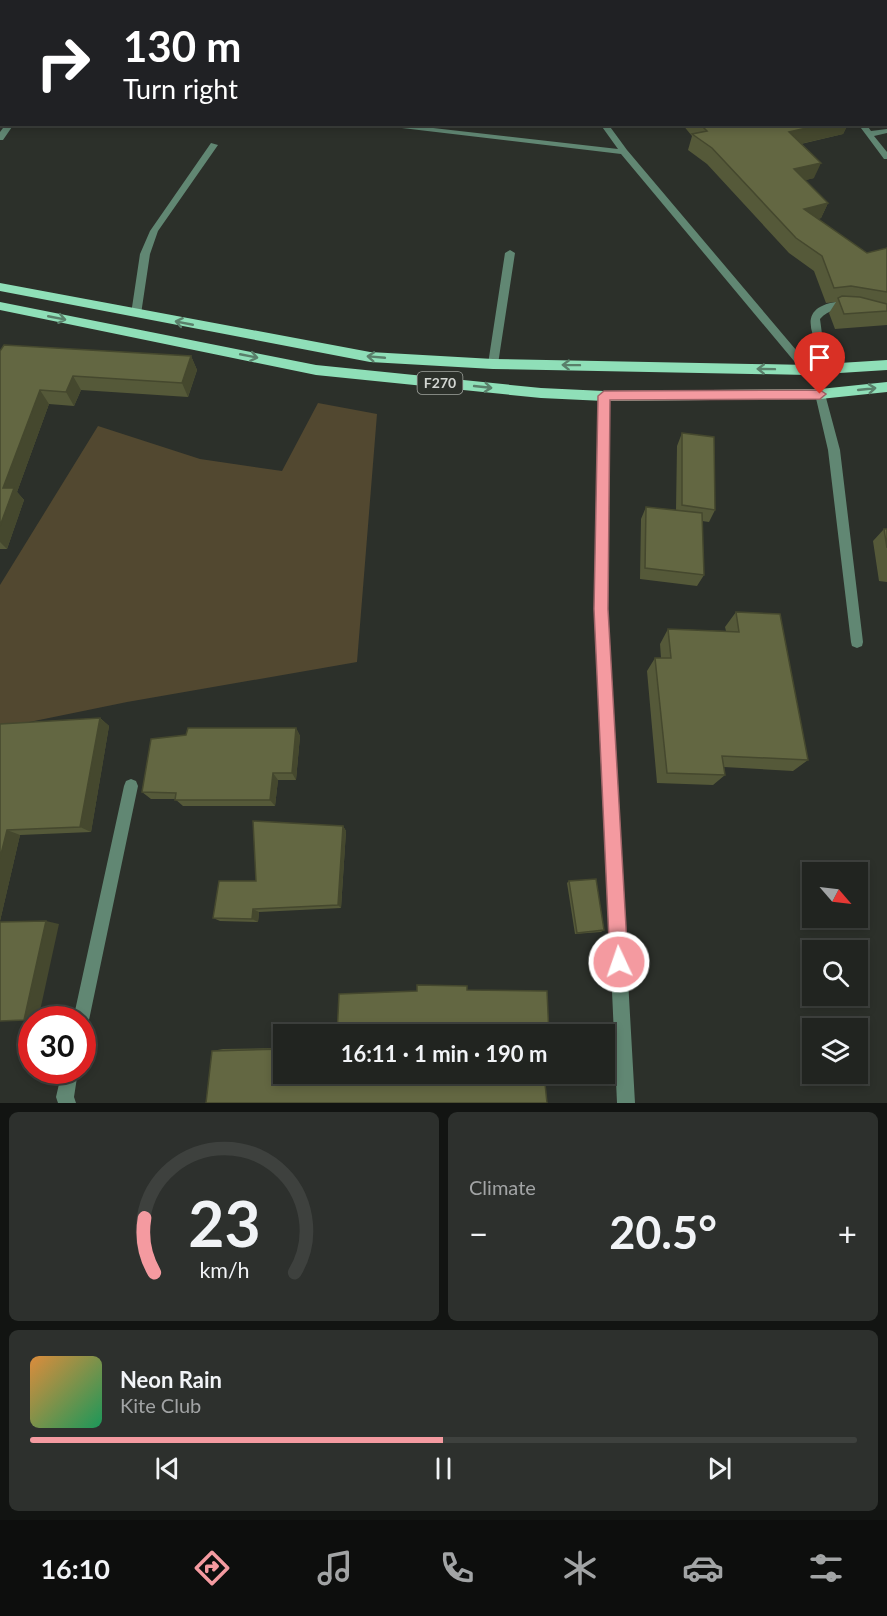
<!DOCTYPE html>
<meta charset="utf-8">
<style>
:root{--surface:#212420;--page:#2d302d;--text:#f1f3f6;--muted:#a2a4a5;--line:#3e413e;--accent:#f49aa0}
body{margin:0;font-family:Lato,sans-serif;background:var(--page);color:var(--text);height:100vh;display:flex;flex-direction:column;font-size:22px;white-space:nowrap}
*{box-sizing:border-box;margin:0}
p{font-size:20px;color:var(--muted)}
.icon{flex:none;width:33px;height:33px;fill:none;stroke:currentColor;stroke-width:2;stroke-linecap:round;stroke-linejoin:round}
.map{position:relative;height:1103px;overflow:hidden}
.panel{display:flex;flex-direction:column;gap:9px;padding:9px;background:#121412;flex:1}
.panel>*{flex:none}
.banner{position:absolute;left:0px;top:0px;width:888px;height:126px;box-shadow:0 3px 9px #0003,0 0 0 2px var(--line);background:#202124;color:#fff;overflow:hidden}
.needle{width:39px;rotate:118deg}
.controls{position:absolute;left:802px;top:862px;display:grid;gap:12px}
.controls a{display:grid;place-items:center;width:66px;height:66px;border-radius:0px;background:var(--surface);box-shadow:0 3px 9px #0003,0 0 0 2px var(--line);font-size:30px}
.speed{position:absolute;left:18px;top:1006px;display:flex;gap:12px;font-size:30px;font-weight:700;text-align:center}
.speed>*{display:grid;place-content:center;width:78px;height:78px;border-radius:50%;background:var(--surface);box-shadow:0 3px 9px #0003,0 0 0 2px var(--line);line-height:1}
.speed .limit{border:9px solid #d22;background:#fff;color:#111}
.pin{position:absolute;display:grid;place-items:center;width:51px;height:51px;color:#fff;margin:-62px -26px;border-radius:50% 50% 50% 0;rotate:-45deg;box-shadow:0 0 6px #0007}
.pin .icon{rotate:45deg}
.me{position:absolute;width:66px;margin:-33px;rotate:357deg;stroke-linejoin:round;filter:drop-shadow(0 0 4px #0008)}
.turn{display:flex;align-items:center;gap:21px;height:126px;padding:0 24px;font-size:27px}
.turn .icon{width:78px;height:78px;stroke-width:2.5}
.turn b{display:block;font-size:42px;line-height:51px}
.big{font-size:45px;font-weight:700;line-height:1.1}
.panel .widget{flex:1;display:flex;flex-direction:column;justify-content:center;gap:9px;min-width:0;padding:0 21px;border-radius:9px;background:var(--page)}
.panel .dial{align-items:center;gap:0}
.dial svg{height:156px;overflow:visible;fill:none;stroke:var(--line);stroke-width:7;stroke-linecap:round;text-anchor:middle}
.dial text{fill:var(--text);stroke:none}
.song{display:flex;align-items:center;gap:18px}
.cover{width:72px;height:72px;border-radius:9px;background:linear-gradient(135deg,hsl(30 70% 55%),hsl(150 70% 35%))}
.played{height:6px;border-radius:3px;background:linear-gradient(90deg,var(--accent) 50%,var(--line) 50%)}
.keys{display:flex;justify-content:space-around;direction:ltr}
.heat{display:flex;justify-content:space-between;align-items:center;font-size:33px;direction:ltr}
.panel .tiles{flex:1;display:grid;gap:9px;grid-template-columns:1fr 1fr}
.widget:last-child{grid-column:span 2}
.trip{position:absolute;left:273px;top:1024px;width:342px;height:60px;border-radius:0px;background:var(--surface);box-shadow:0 3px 9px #0003,0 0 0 2px var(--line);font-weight:700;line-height:60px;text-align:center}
.tabs{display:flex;height:96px;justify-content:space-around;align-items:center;background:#0d0e0d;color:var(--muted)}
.tabs .icon{width:42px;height:42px}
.tabs .current{color:var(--accent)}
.tabs b{font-size:27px;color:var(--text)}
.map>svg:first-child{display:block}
.green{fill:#524830}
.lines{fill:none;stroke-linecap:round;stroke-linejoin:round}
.service{fill:#618773;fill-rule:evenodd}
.minor{fill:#618773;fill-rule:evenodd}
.primary{fill:#8fdfb8;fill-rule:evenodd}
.wall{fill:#555939}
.shaded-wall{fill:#45482e}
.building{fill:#636742;stroke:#45482e;stroke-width:1.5}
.oneway{stroke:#597f6a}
.route{fill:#f49aa0;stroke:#9f6468;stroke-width:1.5}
.labels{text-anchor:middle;stroke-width:6;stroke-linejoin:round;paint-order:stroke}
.shield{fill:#2c302a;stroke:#a0a49f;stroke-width:1.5}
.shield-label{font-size:14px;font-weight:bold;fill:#d2d5d1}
</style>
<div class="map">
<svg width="887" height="1103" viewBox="0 0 887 1103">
<rect width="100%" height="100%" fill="#2c302a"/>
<!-- green -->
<path class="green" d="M 318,403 L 377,414 L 357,662 L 127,702 L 0,728 L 0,585 L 98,426 L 200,459 L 282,471 Z"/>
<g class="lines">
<!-- service -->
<path class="service" d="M 211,143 L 218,145 L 158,231 L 150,254 L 141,314 L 139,316 L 133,316 L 131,314 L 140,254 L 150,231 Z
M 510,250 L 515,253 L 498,364 L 493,368 L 488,364 L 505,253 Z
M 846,301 L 852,303 L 852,307 C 841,309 828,309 820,319 L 822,334 L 840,368 L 835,372 L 831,371 C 814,340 789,304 846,301 Z
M 820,390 L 825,394 L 840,450 L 863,642 L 862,646 L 857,648 L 852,646 L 851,642 L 828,450 L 815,394 Z"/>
<!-- minor -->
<path class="minor" d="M 103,0 L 109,0 L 102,2 Z
M 294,0 L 300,0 L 293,2 Z
M 324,0 L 345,2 L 325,2 Z
M 508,0 L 515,0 L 516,2 L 509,2 Z
M 732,0 L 738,0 L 739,2 L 732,2 Z
M 6,124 L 14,124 L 3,140 L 0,140 L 0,132 Z
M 368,124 L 398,124 L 618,149 L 600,124 L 608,124 L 627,150 L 813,370 L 808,374 L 804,373 L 621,154 Z
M 858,124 L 866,124 L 871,131 L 887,129 L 887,133 L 874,136 L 887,152 L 887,159 L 884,159 Z
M 604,392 L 609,396 L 607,609 L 635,1103 L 617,1103 L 595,609 L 599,396 Z
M 131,779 L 136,781 L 138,786 L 89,1020 L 87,1026 L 82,1028 L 82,1020 L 73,1020 L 124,786 L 126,781 Z
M 62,1071 L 78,1071 L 74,1097 L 76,1103 L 58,1103 L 56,1097 Z"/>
<!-- primary -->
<path class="primary" d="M 0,283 L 370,352 L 493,359 L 808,365 L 887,360 L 887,370 L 808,375 L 493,369 L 370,362 L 0,291 Z
M 0,302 L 316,365 L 541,388 L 604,391 L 820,389 L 887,382 L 887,392 L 820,399 L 604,401 L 541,398 L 316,375 L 0,310 Z"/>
</g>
<!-- wall -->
<path class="wall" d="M 741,0 L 887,0 L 887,1 L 882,2 L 742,2 Z
M 682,124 L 848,124 L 843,134 L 801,144 L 814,178 L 805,180 L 828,203 L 821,218 L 818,219 L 867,253 L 887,248 L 887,325 L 835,329 L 829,313 L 836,302 L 826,303 L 814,271 L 789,253 L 707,164 L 688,150 L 692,136 Z
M 0,351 L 191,356 L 197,370 L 188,397 L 81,390 L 74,406 L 49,404 L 17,492 L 24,500 L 7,549 L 0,549 Z
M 682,433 L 715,510 L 709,522 L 702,521 L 704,575 L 697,586 L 640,579 L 641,519 L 646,507 L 676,510 L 677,446 Z
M 884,529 L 887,529 L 887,582 L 879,581 L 873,541 Z
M 736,612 L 808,760 L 793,771 L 724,767 L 725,775 L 713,785 L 657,783 L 647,671 L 655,658 L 661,658 L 660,644 L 668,629 L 726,631 L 725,627 Z
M 100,718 L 109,726 L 91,832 L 20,835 L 0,921 L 0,724 Z
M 296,728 L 300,736 L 296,780 L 278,780 L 275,806 L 183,806 L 175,799 L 151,799 L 142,792 Z
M 343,826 L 346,831 L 341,908 L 259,912 L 258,922 L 220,921 L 213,918 L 256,881 Z
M 569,881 L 604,930 L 601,932 L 575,934 L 567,883 Z
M 284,1048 L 284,1074 L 212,1051 L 223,1049 Z"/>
<!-- shaded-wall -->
<path class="shaded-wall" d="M 846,0 L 887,0 L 887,1 L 882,2 L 845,2 Z
M 824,124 L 848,124 L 843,134 L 782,148 L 789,132 Z
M 821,163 L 814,178 L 788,185 L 794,169 Z
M 828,203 L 821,218 L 797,225 L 804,209 Z
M 191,356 L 197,370 L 188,397 L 182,383 Z
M 73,376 L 81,390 L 74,406 L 66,392 Z
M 40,390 L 49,404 L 17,492 L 24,500 L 7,549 L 0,542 L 0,526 L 3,488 Z
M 100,718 L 109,726 L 91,832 L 80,827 Z
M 296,728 L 300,736 L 296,780 L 292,773 Z
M 273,773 L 278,780 L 275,806 L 270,800 Z
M 343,826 L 346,831 L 341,908 L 338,905 Z
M 7,830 L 20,835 L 0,921 L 0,858 Z
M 253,909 L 259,912 L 258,922 L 252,919 Z
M 46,921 L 59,924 L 38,1020 L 24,1020 Z"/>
<!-- building -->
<path class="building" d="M 442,0 L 450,0 L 468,2 L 442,2 Z
M 550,0 L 659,0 L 660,2 L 552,2 Z
M 761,0 L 855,0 L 857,2 L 763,2 Z
M 886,24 L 887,24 L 887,76 L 886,76 Z
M 700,124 L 824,124 L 789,132 L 821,163 L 794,169 L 828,203 L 804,209 L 867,253 L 887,248 L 887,292 L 851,286 L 834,288 L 822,256 L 796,238 L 712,148 L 692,134 L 707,131 Z
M 842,296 L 860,297 L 887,304 L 887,311 L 844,314 L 838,298 Z
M 4,345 L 191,356 L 182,383 L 73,376 L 66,392 L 40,390 L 3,488 L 14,488 L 0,526 L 0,351 Z
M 682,433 L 714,437 L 715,510 L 682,505 Z
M 646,507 L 702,513 L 704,575 L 645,568 Z
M 884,529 L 887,529 L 887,548 Z
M 736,612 L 780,614 L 808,760 L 722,756 L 725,775 L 667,773 L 655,658 L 671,658 L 668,629 L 739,632 Z
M 100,718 L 80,827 L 7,830 L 0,858 L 0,724 Z
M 188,728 L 296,728 L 292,773 L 273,773 L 270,800 L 175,800 L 176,793 L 142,792 L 151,739 L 186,735 Z
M 253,821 L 343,826 L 338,905 L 253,909 L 252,919 L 213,918 L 219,881 L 256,881 Z
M 596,879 L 604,930 L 577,933 L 569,881 Z
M 46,921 L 24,1020 L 0,1021 L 0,922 Z
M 417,985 L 467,986 L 467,990 L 547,991 L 549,1035 L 337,1035 L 339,994 L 417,991 Z
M 284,1049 L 284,1074 L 544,1074 L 547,1103 L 206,1103 L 212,1051 Z"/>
<!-- one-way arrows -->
<defs><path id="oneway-shaft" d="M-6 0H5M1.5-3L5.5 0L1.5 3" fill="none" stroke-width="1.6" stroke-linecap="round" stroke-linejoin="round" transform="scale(1.5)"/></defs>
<g class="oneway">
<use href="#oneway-shaft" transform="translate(57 318) rotate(11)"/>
<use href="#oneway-shaft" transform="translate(184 323) rotate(-169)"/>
<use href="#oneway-shaft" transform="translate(249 356) rotate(11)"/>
<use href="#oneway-shaft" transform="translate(376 357) rotate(-175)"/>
<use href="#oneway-shaft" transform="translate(571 365) rotate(-179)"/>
<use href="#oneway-shaft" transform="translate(766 369) rotate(-179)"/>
<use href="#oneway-shaft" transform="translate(483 387) rotate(6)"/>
<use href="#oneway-shaft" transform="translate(867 389) rotate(-6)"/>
</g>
<!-- route -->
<path class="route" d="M 820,390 L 826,394 L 820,399 L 610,400 L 608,609 L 628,962 L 625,968 L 619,971 L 613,968 L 610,962 L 594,609 L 598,396 L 604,391 Z"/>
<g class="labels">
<!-- shield labels -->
<rect class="shield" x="417.5" y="372" width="45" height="22" rx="4.5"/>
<g class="shield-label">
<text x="440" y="388">F270</text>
</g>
</g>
</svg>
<div class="controls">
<a><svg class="needle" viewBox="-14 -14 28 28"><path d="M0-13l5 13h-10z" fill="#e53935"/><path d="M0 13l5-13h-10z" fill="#a2a4a5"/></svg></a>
<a><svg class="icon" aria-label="search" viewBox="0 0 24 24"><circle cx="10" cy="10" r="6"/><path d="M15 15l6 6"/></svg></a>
<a><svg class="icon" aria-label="layers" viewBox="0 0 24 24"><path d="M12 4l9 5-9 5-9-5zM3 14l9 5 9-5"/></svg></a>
</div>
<div class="speed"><div class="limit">30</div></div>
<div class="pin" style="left:820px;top:394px;background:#d93025"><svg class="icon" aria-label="arrive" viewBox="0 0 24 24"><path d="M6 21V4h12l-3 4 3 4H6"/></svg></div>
<svg class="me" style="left:619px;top:962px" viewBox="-20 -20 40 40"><circle r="17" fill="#f49aa0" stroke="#fff" stroke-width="3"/><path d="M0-11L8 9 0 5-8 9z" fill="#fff"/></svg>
<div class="trip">16:11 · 1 min · 190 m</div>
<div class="banner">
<div class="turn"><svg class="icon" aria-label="right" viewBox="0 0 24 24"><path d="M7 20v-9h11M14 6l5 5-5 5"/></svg><div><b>130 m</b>Turn right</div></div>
</div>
</div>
<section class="panel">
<div class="tiles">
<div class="widget dial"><svg viewBox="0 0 100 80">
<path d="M14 69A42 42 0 1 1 86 69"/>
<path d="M14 69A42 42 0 0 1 9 41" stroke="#f49aa0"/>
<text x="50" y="56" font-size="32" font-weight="700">23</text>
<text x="50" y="72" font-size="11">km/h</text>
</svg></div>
<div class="widget"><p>Climate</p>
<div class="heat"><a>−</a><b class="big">20.5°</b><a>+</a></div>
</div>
<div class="widget">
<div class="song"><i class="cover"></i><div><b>Neon Rain</b><p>Kite Club</p></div></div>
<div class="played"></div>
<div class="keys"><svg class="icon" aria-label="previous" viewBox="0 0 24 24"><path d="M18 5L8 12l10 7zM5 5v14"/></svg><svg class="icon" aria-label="pause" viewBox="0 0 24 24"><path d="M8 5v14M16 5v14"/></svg><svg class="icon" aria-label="next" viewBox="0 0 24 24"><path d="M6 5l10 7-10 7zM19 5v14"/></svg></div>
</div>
</div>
</section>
<nav class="tabs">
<b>16:10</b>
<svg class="icon current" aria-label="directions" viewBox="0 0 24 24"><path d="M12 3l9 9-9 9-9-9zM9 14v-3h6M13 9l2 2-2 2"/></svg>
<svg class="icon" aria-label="music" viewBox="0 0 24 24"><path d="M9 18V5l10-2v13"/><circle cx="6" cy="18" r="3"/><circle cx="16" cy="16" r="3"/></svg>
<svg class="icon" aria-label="phone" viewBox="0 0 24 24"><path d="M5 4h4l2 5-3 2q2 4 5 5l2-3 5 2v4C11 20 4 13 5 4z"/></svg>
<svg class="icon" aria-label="climate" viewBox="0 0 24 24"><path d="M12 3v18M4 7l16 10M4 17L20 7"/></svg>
<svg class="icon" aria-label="car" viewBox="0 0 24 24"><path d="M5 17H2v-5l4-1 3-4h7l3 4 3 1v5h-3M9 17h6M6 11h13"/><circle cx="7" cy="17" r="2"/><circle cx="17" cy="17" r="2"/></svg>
<svg class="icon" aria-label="filters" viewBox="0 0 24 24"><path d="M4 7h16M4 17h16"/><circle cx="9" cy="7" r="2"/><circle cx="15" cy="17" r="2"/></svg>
</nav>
